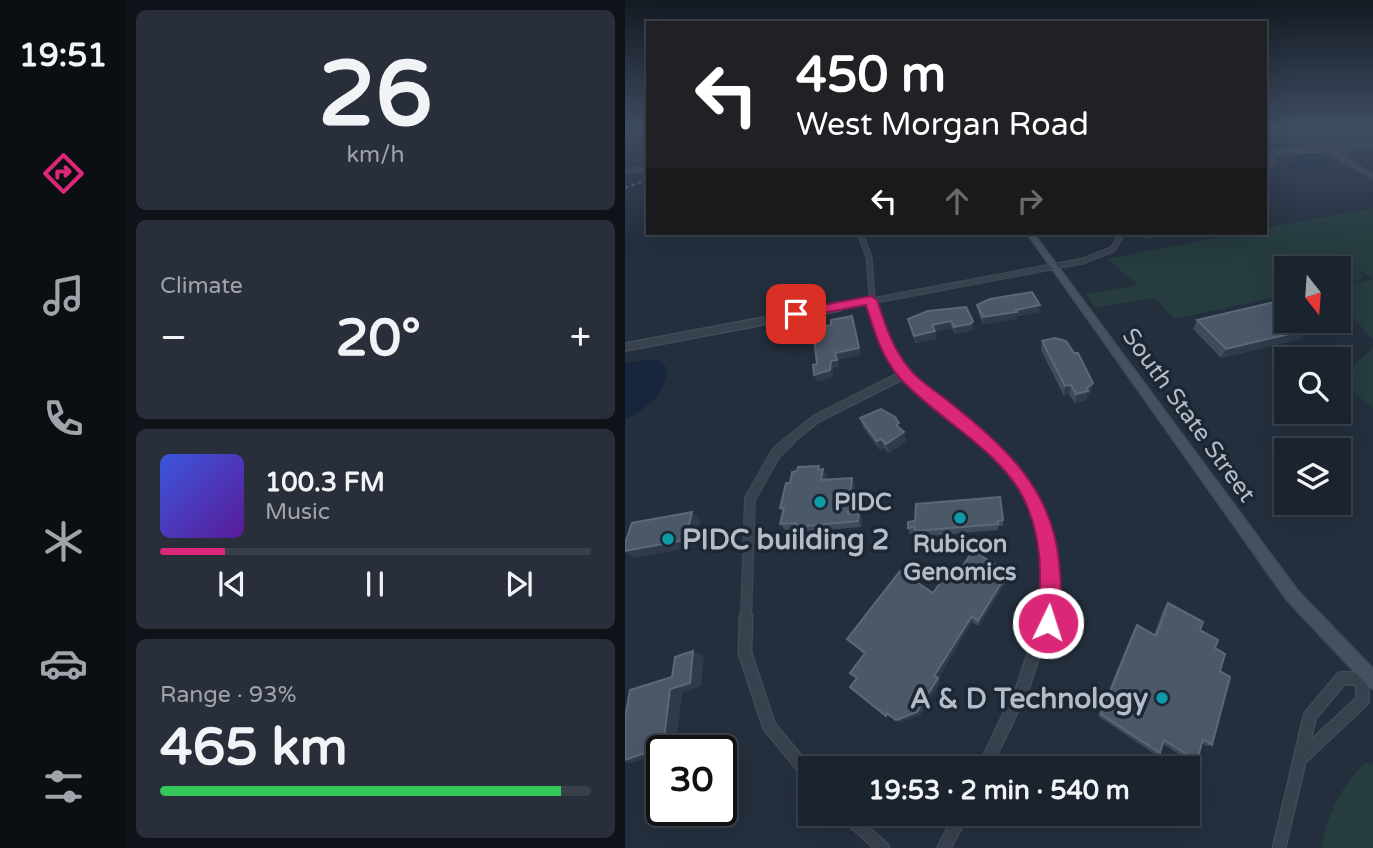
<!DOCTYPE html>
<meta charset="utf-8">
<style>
:root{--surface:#1b232e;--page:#282f3a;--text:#f1f3f6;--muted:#a0a4aa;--line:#39404a;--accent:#db2777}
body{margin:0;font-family:"Varela Round",sans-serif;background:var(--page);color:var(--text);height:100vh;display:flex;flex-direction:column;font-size:26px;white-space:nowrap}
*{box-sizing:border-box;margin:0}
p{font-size:23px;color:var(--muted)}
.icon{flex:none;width:38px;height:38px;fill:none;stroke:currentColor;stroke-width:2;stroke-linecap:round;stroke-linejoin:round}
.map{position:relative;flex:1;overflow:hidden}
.sheet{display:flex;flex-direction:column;gap:10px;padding:10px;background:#0f1319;width:499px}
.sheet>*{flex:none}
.hud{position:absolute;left:21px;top:21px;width:621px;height:214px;border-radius:0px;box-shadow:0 7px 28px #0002,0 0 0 2px var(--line);background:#202124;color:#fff;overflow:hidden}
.needle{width:46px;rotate:163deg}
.buttons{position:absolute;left:649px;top:256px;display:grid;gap:14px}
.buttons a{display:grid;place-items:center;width:77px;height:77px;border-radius:0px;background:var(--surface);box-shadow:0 7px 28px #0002,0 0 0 2px var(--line);font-size:35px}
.speed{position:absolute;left:21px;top:735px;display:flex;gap:14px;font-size:35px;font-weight:700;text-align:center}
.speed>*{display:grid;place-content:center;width:91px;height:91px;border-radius:50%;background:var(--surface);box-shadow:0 7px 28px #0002,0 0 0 2px var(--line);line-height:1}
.speed .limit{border:4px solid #111;border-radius:10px;background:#fff;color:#111}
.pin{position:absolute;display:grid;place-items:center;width:60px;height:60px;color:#fff;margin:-30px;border-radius:14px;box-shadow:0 4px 10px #0006}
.me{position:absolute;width:77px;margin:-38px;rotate:4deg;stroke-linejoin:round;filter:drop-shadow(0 0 5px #0008)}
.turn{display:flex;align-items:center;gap:24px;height:147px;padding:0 35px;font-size:32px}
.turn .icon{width:91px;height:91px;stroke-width:2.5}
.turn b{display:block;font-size:49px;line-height:60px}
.lanes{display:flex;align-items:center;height:66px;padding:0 35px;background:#0003;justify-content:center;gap:35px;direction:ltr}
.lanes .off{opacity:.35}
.big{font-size:52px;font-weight:800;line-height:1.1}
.sheet .card{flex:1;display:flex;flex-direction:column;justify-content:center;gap:10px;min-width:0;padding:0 24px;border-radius:10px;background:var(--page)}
.sheet .dial{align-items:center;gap:0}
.dial b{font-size:91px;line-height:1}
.song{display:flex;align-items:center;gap:21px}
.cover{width:84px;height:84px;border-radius:10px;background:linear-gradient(135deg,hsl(230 70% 55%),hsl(270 70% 35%))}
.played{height:7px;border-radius:4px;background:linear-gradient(90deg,var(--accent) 15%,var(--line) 15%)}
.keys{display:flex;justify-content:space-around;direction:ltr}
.heat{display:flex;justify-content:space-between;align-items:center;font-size:38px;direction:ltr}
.charge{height:10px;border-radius:5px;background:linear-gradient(90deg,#34c759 93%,var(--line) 0)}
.trip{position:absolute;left:173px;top:756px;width:402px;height:70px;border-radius:0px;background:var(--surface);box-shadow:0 7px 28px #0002,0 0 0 2px var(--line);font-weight:800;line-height:70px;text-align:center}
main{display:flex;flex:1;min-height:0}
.tabs{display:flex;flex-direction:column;width:126px;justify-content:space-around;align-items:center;background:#0b0e12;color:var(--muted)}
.tabs .icon{width:49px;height:49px}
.tabs .on{color:var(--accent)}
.tabs b{font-size:32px;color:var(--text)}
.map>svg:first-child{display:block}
.green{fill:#263c3f}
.water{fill:#17263c}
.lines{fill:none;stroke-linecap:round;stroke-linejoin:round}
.street-far4-casing{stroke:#414a57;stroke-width:6}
.street-far3-casing{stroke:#414a57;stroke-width:7}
.street-far2-casing{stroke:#414a57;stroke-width:10}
.street-far1-casing{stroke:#414a57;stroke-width:12}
.street-casing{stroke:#414a57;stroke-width:15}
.secondary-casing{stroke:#414a57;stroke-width:3}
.street-far4{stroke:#38414e;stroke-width:4.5}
.street-far3{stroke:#38414e;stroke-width:5}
.street-far2{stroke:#38414e;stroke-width:7}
.street-far1{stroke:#38414e;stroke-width:10}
.street{stroke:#38414e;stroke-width:12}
.secondary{fill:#465061;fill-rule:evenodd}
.rail{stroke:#5a6575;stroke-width:2;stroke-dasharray:3.5 3.5;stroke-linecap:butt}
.wall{fill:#3f4b5c}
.shaded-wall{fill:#2f3b4b}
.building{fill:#4b5868;stroke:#5c6777;stroke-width:2}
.route{fill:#db2777;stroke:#8e194d;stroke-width:2}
.culture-dot{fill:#0f9aa8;stroke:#1d2633;stroke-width:2.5}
.labels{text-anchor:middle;stroke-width:7;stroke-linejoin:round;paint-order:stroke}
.street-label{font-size:24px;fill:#b4bcc9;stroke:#1d2633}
.poi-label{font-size:24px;font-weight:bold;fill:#b4bcc9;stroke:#1d2633;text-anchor:start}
.near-poi-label{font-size:28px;font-weight:bold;fill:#b4bcc9;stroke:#1d2633;text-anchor:start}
</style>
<main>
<nav class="tabs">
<b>19:51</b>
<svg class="icon on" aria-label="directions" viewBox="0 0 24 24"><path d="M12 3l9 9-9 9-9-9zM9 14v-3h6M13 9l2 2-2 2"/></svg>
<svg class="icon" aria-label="music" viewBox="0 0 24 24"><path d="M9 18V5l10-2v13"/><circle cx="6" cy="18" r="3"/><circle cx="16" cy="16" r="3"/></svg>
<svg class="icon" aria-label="phone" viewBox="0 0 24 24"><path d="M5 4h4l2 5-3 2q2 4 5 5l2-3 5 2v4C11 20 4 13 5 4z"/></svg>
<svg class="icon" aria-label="climate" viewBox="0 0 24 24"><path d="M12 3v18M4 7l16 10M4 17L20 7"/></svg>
<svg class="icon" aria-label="car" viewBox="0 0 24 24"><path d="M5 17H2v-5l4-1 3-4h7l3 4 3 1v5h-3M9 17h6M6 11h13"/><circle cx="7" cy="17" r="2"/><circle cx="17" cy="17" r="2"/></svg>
<svg class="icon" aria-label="filters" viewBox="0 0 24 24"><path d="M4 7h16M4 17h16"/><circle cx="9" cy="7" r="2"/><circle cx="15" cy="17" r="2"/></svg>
</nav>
<section class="sheet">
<div class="card dial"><b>26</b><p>km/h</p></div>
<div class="card"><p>Climate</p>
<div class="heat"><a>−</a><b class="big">20°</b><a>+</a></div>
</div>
<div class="card">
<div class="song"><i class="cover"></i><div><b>100.3 FM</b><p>Music</p></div></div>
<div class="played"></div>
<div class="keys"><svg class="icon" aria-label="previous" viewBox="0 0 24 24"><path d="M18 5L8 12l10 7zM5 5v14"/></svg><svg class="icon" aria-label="pause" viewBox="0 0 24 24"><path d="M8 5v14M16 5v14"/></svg><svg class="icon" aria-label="next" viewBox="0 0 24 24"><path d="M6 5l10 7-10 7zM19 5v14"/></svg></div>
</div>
<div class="card"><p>Range · 93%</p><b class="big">465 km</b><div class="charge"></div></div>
</section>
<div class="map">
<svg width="749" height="848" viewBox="0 0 749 848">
<rect width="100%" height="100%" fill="#242f3e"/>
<!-- green -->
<path class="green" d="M 748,208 L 748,340 L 714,302 L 714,287 L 748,279 L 707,251 L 737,273 L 736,279 L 714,284 L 714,268 L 662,268 L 661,295 L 549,319 L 529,298 L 470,308 L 461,294 L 513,285 L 482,259 L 616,233 L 640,233 L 641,228 Z
M 748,347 L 748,409 L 715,380 Z
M 742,762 L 748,764 L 748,848 L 696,848 C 703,813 715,786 742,762 Z"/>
<!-- water -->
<path class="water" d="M 689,152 L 712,163 L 674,170 L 666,166 L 677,153 Z
M 31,359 L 42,368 C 42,395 21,408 0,420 L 0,363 Z"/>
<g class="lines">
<!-- street-far4 casing -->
<g class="street-far4-casing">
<path id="street-far4" d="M 697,147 L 749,177
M 645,153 L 749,146
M 640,169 L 649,163 L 642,152
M 0,171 L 23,169"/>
</g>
<!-- street-far3 casing -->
<g class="street-far3-casing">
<path id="street-far3" d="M 235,233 L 244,257 L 248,309
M 204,309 L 458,261 L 488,249 L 497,233"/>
</g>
<!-- street-far2 casing -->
<g class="street-far2-casing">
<path id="street-far2" d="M 247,307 C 263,373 315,401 362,443
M 0,347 L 214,307
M 161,443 L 191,419 L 280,374"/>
</g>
<!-- street-far1 casing -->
<g class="street-far1-casing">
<path id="street-far1" d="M 360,442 C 409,488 439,551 421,619
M 121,619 L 125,499 L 151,453 L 163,442"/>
</g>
<!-- street casing -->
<g class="street-casing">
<path id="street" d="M 121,617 L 120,653 L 144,726 L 186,777
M 677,757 L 738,700 L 736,679
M 359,768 L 398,687 L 421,617
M 220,814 L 258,848
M 319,848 L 337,814
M 654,848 L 685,716 L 717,678 L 736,679 L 740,675"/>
</g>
<!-- secondary casing -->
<g class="secondary-casing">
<path id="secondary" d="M 402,233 L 408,233 L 672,590 L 749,670 L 749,689 L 744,687 L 662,600 Z"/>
</g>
<!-- street-far4 -->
<use href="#street-far4" class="street-far4"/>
<!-- street-far3 -->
<use href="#street-far3" class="street-far3"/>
<!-- street-far2 -->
<use href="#street-far2" class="street-far2"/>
<!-- street-far1 -->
<use href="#street-far1" class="street-far1"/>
<!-- street -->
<use href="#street" class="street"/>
<!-- secondary -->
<use href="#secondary" class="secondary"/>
<!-- rail -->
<path class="rail" d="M 0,188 L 23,179"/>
</g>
<!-- wall -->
<path class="wall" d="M 352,305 L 414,312 L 392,316 L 392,319 L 358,324 L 353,312 Z
M 303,311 L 348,328 L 345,331 L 330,334 L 327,328 L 310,331 L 311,339 L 290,343 L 283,319 Z
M 572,320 L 679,320 L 672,322 L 675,339 L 596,358 L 568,329 Z
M 417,341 L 466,393 L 462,395 L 461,400 L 450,403 L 444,394 L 439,396 L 416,350 Z
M 235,418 L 276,430 L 279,432 L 281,441 L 264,453 L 259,448 L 255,450 L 238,427 Z
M 198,469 L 202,476 L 201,480 L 230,484 L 227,514 L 237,519 L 236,527 L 175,532 L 173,529 L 160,530 L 155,524 L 158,512 L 155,508 L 196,470 Z
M 378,520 L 378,526 L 373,526 L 373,530 L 292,537 L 291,533 L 285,534 L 283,528 Z
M 383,572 L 383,579 L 354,626 L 347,622 L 313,678 L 315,682 L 295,715 L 275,722 L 266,716 L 265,718 L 232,678 L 239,654 L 222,639 L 308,593 L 332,574 Z
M 543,603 L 575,630 L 590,648 L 595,671 L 587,745 L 581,746 L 577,743 L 572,761 L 566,762 L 538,744 L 535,753 L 531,755 L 473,716 L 509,629 L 512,625 L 529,634 L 539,608 Z"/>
<!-- shaded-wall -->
<path class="shaded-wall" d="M 531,233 L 542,233 L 541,235 L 518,240 L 519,235 Z
M 415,305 L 414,312 L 392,316 L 392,319 L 358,324 L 358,317 Z
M 227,316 L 236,355 L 213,360 L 214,367 L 208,368 L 208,377 L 192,382 L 189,375 L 206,361 Z
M 326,321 L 327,328 L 308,332 L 307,325 Z
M 348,321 L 348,328 L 345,331 L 330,334 L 329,327 Z
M 681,330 L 675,339 L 596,358 L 601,349 Z
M 310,331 L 311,339 L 290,343 L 289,336 Z
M 468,383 L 466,393 L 462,395 L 461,400 L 450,403 L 451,394 L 462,388 Z
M 446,385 L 444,394 L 439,396 L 440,386 Z
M 279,432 L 281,441 L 264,453 L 261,444 Z
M 256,439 L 259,448 L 255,450 L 252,441 Z
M 198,469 L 202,476 L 200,487 L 196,480 Z
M 227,478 L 230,484 L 226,520 L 223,514 Z
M 67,512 L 75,520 L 69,547 L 9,558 L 0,553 L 0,551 Z
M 234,513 L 237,519 L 236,527 L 233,521 Z
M 383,572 L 383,579 L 354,626 L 353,621 Z
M 347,616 L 347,622 L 312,680 L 309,676 Z
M 68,651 L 79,656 L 76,686 L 57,693 L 51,748 L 44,751 L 37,751 L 37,753 L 7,763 L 0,763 L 0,760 Z
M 313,678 L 315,682 L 295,715 L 275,722 L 271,720 Z"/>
<!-- building -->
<path class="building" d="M 407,292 L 415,305 L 391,310 L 392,312 L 358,317 L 352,305 L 365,299 Z
M 662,299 L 662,320 L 670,320 L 681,330 L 601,349 L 572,320 Z
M 341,307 L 348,321 L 345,324 L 329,327 L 326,321 L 307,325 L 310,331 L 289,336 L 283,319 L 303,311 Z
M 227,316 L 234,348 L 210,353 L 212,360 L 206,361 L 205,370 L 189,375 L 188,365 L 192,364 L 188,329 L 206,325 L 206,320 Z
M 430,338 L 441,341 L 449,353 L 453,353 L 468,383 L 462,388 L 463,391 L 451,394 L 446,385 L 440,386 L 417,341 Z
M 256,409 L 270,417 L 274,423 L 271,425 L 279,432 L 261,444 L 256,439 L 252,441 L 235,418 Z
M 194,466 L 193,470 L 198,469 L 196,480 L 227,478 L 223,514 L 234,513 L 233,521 L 171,527 L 171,523 L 155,524 L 159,508 L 155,508 L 161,483 L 165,483 L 167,472 L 172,471 L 173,467 Z
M 375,497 L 378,520 L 373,521 L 373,524 L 290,531 L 290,527 L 283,528 L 283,522 L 290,521 L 291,504 Z
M 67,512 L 60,540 L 0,551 L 0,543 L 7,523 Z
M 348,551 L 383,572 L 353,621 L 347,616 L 309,676 L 313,678 L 292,712 L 271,720 L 262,713 L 261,716 L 225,687 L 232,678 L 225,673 L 240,653 L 222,639 L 275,571 L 308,593 L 325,569 L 332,574 Z
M 543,603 L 578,622 L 575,630 L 593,640 L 590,648 L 600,654 L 595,671 L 605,677 L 587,745 L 578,739 L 572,761 L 539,740 L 535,753 L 476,714 L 512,625 L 531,636 Z
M 68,651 L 65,683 L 45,689 L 38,747 L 0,760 L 0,718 L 5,690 L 47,677 L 50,657 Z"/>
<!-- sky -->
<linearGradient id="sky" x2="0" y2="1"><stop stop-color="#141a22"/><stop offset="0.52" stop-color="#3f4d63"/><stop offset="1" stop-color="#3f4d63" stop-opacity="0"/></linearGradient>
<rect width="749" height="244" fill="url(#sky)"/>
<!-- route -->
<path class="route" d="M 246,296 L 252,300 C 260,324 267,347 283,367 C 294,382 314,393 328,405 C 382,448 427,490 434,562 C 436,584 439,611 431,631 L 423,634 L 416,631 C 409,616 415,599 415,583 C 416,554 411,522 397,495 C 372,448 308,416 274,377 C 256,356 249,330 241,305 L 171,318 L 165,314 L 171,310 Z"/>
<!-- markers -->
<g class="culture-dot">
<circle cx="195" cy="502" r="7"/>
<circle cx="335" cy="518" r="7"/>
<circle cx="43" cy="539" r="7"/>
<circle cx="537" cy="698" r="7"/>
</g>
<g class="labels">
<!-- street labels -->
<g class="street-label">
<text transform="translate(564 415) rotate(54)" y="8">South State Street</text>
</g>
<!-- poi labels -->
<g class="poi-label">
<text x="209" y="510">PIDC</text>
<text x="335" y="552" text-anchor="middle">Rubicon<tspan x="335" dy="28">Genomics</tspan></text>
</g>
<!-- near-poi labels -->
<g class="near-poi-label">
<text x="57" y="549">PIDC building 2</text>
<text x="523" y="708" text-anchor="end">A &amp; D Technology</text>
</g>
</g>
</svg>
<div class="buttons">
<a><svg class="needle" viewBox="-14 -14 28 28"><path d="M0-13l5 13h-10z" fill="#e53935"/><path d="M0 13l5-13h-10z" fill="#a0a4aa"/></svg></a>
<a><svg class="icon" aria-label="search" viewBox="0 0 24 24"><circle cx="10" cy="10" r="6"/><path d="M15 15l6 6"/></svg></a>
<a><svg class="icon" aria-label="layers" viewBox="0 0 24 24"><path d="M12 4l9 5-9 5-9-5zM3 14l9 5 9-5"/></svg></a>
</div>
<div class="speed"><div class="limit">30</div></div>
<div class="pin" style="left:171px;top:314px;background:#d93025"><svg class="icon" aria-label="arrive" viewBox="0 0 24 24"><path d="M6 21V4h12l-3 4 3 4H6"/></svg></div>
<svg class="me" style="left:423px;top:623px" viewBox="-20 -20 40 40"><circle r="17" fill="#db2777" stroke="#fff" stroke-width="3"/><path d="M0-11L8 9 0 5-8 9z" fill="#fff"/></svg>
<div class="trip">19:53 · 2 min · 540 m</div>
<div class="hud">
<div class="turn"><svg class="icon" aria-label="left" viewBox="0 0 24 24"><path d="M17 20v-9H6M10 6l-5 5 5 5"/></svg><div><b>450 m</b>West Morgan Road</div></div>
<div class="lanes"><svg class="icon" aria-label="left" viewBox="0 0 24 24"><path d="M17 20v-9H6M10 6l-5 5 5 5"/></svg><svg class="icon off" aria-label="ahead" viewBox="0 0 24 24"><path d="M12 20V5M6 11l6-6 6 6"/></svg><svg class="icon off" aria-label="right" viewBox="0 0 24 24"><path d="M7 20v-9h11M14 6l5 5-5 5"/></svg></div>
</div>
</div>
</main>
